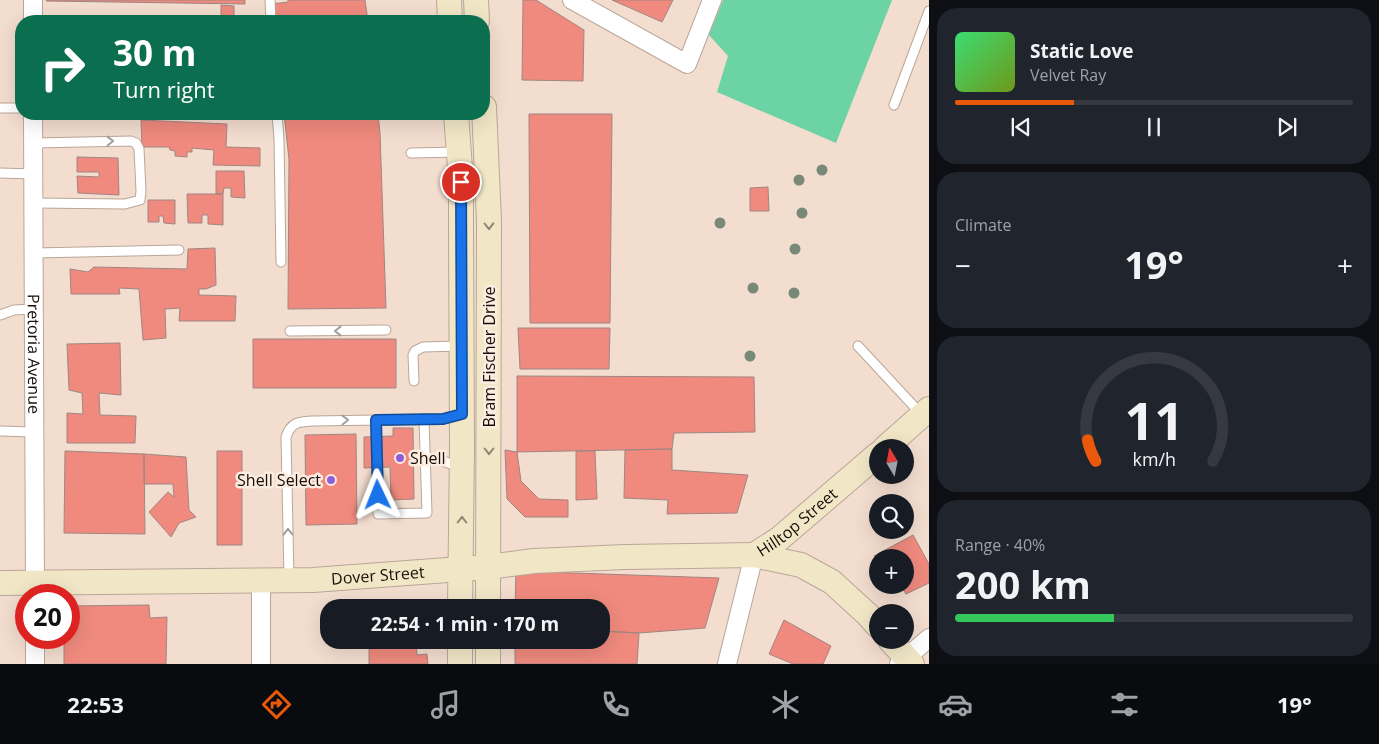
<!DOCTYPE html>
<meta charset="utf-8">
<style>
:root{--surface:#171b24;--page:#20242c;--text:#f1f3f6;--muted:#9ea1a6;--line:#363941;--accent:#ea580c}
body{margin:0;font-family:"Open Sans",sans-serif;background:var(--page);color:var(--text);height:100vh;display:flex;flex-direction:column;font-size:19px;white-space:nowrap}
*{box-sizing:border-box;margin:0}
p{font-size:16px;color:var(--muted)}
.icon{flex:none;width:28px;height:28px;fill:none;stroke:currentColor;stroke-width:2;stroke-linecap:round;stroke-linejoin:round}
.map{position:relative;flex:1;overflow:hidden}
.details{display:flex;flex-direction:column;gap:8px;padding:8px;background:#0d0f14;width:450px}
.details>*{flex:none}
.hud{position:absolute;left:15px;top:15px;width:475px;height:105px;border-radius:20px;box-shadow:0 5px 20px #0002;background:#0b6e4f;color:#fff;overflow:hidden}
.needle{width:32px;rotate:350deg}
.tools{position:absolute;left:869px;top:439px;display:grid;gap:10px}
.tools a{display:grid;place-items:center;width:45px;height:45px;border-radius:50%;background:var(--surface);box-shadow:0 5px 20px #0002;font-size:25px}
.speed{position:absolute;left:15px;top:584px;display:flex;gap:10px;font-size:25px;font-weight:700;text-align:center}
.speed>*{display:grid;place-content:center;width:65px;height:65px;border-radius:50%;background:var(--surface);box-shadow:0 5px 20px #0002;line-height:1}
.speed .limit{border:8px solid #d22;background:#fff;color:#111}
.pin{position:absolute;display:grid;place-items:center;width:42px;height:42px;color:#fff;margin:-21px;border:2px solid #fff;border-radius:50%;box-shadow:0 1px 5px #0007}
.me{position:absolute;width:55px;margin:-28px;rotate:358deg;stroke-linejoin:round;filter:drop-shadow(0 0 4px #0008)}
.turn{display:flex;align-items:center;gap:18px;height:105px;padding:0 15px;font-size:22px}
.turn .icon{width:65px;height:65px;stroke-width:2.5}
.turn b{display:block;font-size:35px;line-height:42px}
.big{font-size:38px;font-weight:700;line-height:1.1}
.details .widget{flex:1;display:flex;flex-direction:column;justify-content:center;gap:8px;min-width:0;padding:0 18px;border-radius:20px;background:var(--page)}
.details .dial{align-items:center;gap:0}
.dial svg{height:130px;overflow:visible;fill:none;stroke:var(--line);stroke-width:7;stroke-linecap:round;text-anchor:middle}
.dial text{fill:var(--text);stroke:none}
.song{display:flex;align-items:center;gap:15px}
.cover{width:60px;height:60px;border-radius:8px;background:linear-gradient(135deg,hsl(140 70% 55%),hsl(80 70% 35%))}
.played{height:5px;border-radius:2px;background:linear-gradient(90deg,var(--accent) 30%,var(--line) 30%)}
.keys{display:flex;justify-content:space-around;direction:ltr}
.heat{display:flex;justify-content:space-between;align-items:center;font-size:28px;direction:ltr}
.charge{height:8px;border-radius:4px;background:linear-gradient(90deg,#34c759 40%,var(--line) 0)}
.trip{position:absolute;left:320px;top:599px;width:290px;height:50px;border-radius:20px;background:var(--surface);box-shadow:0 5px 20px #0002;font-weight:700;line-height:50px;text-align:center}
.tab-bar{display:flex;height:80px;justify-content:space-around;align-items:center;background:#090b0e;color:var(--muted)}
.tab-bar .icon{width:35px;height:35px}
.tab-bar .active{color:var(--accent)}
.tab-bar b{font-size:22px;color:var(--text)}
main{display:flex;flex:1;min-height:0}
.map>svg:first-child{display:block}
.green{fill:#6bd3a4}
.building{fill:#f08a7e;stroke:#9f8683}
.lines{fill:none;stroke-linecap:round;stroke-linejoin:round}
.lane-casing{stroke:#baa698;stroke-width:11}
.street-casing{stroke:#baa698;stroke-width:20}
.secondary-casing{stroke:#baa698;stroke-width:26}
.lane{stroke:#fff;stroke-width:9}
.street{stroke:#fff;stroke-width:18}
.secondary{stroke:#f1e7c7;stroke-width:24}
.tree{fill:#798978}
.oneway{stroke:#a19f9d}
.oneway2{stroke:#8e8572}
.route-casing{stroke:#114b97;stroke-width:12}
.route{stroke:#1a73e8;stroke-width:9}
.poi-dot{fill:#8f5dd6;stroke:#fdece0;stroke-width:2}
.labels{text-anchor:middle;stroke-width:5;stroke-linejoin:round;paint-order:stroke}
.street-label{font-size:16px;fill:#150e09;stroke:#fdece0}
.poi-label{font-size:16px;fill:#150e09;stroke:#fdece0;text-anchor:start}
</style>
<main>
<div class="map">
<svg width="929" height="664" viewBox="0 0 929 664">
<rect width="100%" height="100%" fill="#f3ddcf"/>
<!-- green -->
<path class="green" d="M 723,0 L 892,0 L 836,143 L 717,92 L 728,56 L 709,35 Z"/>
<!-- building -->
<path class="building" d="M 47,0 L 245,0 L 245,4 L 46,1 Z
M 288,0 L 365,0 L 368,21 L 274,21 L 272,4 L 288,2 Z
M 523,0 L 536,0 L 584,30 L 583,81 L 522,80 Z
M 612,0 L 673,0 L 662,22 Z
M 221,5 L 234,6 L 234,21 L 221,21 Z
M 284,114 L 378,114 L 380,133 L 386,308 L 288,309 L 289,159 Z
M 529,114 L 612,114 L 610,323 L 530,323 Z
M 141,120 L 227,124 L 226,147 L 260,148 L 260,166 L 213,165 L 214,150 L 192,148 L 192,152 L 187,152 L 187,157 L 175,156 L 175,151 L 170,150 L 169,147 L 142,147 Z
M 77,157 L 118,158 L 119,195 L 78,193 L 77,176 L 99,177 L 99,172 L 77,172 Z
M 216,171 L 244,171 L 245,198 L 231,197 L 231,188 L 224,188 L 223,194 L 216,194 Z
M 768,187 L 769,211 L 750,211 L 750,188 Z
M 187,194 L 223,194 L 223,225 L 208,224 L 208,215 L 202,215 L 202,223 L 188,223 Z
M 148,200 L 175,200 L 175,224 L 164,223 L 163,216 L 159,216 L 159,222 L 148,222 Z
M 215,248 L 216,285 L 206,289 L 199,289 L 199,295 L 236,296 L 235,321 L 179,321 L 180,308 L 165,309 L 166,338 L 143,340 L 139,289 L 119,288 L 120,294 L 71,294 L 70,269 L 88,272 L 94,267 L 187,269 L 188,249 Z
M 518,328 L 610,328 L 609,369 L 520,369 Z
M 253,339 L 396,339 L 396,388 L 253,388 Z
M 120,343 L 121,395 L 99,393 L 100,415 L 136,416 L 135,443 L 67,443 L 67,413 L 83,414 L 82,393 L 69,390 L 67,344 Z
M 517,376 L 754,377 L 755,432 L 674,433 L 672,449 L 517,452 Z
M 393,428 L 413,428 L 414,499 L 391,500 L 390,467 L 364,468 L 364,437 L 393,436 Z
M 356,434 L 357,524 L 306,525 L 305,435 Z
M 672,449 L 672,470 L 748,475 L 737,513 L 667,514 L 668,500 L 624,498 L 625,450 Z
M 505,450 L 517,452 L 521,481 L 539,499 L 568,500 L 568,517 L 525,517 L 507,499 Z
M 65,451 L 144,454 L 145,534 L 64,533 Z
M 217,451 L 242,451 L 242,545 L 217,545 Z
M 576,451 L 595,451 L 597,499 L 576,500 Z
M 144,454 L 186,457 L 189,510 L 196,517 L 179,523 L 171,537 L 149,512 L 168,492 L 174,497 L 173,484 L 144,484 Z
M 913,535 L 929,564 L 929,583 L 906,594 L 900,585 L 905,585 L 905,558 L 878,558 L 878,561 L 874,556 Z
M 516,571 L 719,578 L 705,628 L 639,633 L 601,631 L 601,608 L 515,608 Z
M 149,605 L 150,618 L 167,617 L 166,664 L 64,664 L 64,638 L 69,638 L 69,606 Z
M 784,620 L 831,646 L 823,664 L 793,664 L 769,654 Z
M 601,631 L 639,633 L 637,664 L 515,664 L 515,640 L 601,640 Z
M 369,640 L 416,640 L 417,655 L 427,654 L 428,664 L 369,664 Z"/>
<g class="lines">
<!-- lane casing -->
<g class="lane-casing">
<path id="lane" d="M 270,0 L 271,21
M 894,105 L 929,11
M 0,108 L 21,108
M 277,114 L 279,139 L 281,262
M 34,143 L 131,141 L 136,143 L 139,149 L 141,191 L 140,200 L 125,204 L 34,203
M 411,153 L 458,152
M 0,173 L 34,174
M 34,253 L 179,250
M 0,315 L 14,310 L 34,309
M 290,331 L 386,330
M 858,346 L 922,415
M 414,381 L 413,355 L 415,351 L 423,347 L 461,346
M 376,420 L 378,514 L 427,513 L 424,419
M 0,431 L 34,432
M 426,457 L 443,461 L 459,467
M 289,578 L 286,437 C 291,422 298,422 313,421 L 443,419 L 461,414"/>
</g>
<!-- street casing -->
<g class="street-casing">
<g id="street">
<path d="M 33,0 L 33,21"/>
<path d="M 572,0 L 687,64 L 712,0"/>
<path id="s1" d="M 33,114 L 35,595"/>
<path d="M 35,638 L 35,664"/>
<path d="M 261,664 L 261,581"/>
<path d="M 727,664 L 754,555"/>
<path d="M 899,664 L 929,638"/>
</g>
</g>
<!-- secondary casing -->
<g class="secondary-casing">
<g id="secondary">
<path d="M 449,0 L 450,21"/>
<path d="M 476,0 L 477,21"/>
<path d="M 484,107 L 489,221 L 488,608"/>
<path d="M 456,114 L 461,182 L 461,231 L 462,448 L 460,608"/>
<path d="M 885,448 L 929,409"/>
<path id="s2" d="M 754,555 L 779,539 L 878,454"/>
<path id="s3" d="M 0,583 L 313,580 L 488,567 L 534,561 L 625,557 L 754,555 L 801,565 L 832,582 L 867,614 L 878,626"/>
<path d="M 460,640 L 460,664"/>
<path d="M 488,640 L 488,664"/>
<path d="M 890,640 L 912,664"/>
</g>
</g>
<!-- lane -->
<use href="#lane" class="lane"/>
<!-- street -->
<use href="#street" class="street"/>
<!-- secondary -->
<use href="#secondary" class="secondary"/>
</g>
<!-- trees -->
<g class="tree">
<circle cx="822" cy="170" r="5.5"/>
<circle cx="799" cy="180" r="5.5"/>
<circle cx="802" cy="213" r="5.5"/>
<circle cx="720" cy="223" r="5.5"/>
<circle cx="795" cy="249" r="5.5"/>
<circle cx="753" cy="288" r="5.5"/>
<circle cx="794" cy="293" r="5.5"/>
<circle cx="750" cy="356" r="5.5"/>
</g>
<!-- one-way arrows -->
<defs><path id="oneway-chevron" d="M-2-3.5L2.5 0L-2 3.5" fill="none" stroke-width="1.6" stroke-linecap="round" stroke-linejoin="round" transform="scale(1.25)"/></defs>
<g class="oneway">
<use href="#oneway-chevron" transform="translate(110 141) rotate(-1)"/>
<use href="#oneway-chevron" transform="translate(338 331) rotate(180)"/>
<use href="#oneway-chevron" transform="translate(345 420) rotate(-1)"/>
<use href="#oneway-chevron" transform="translate(288 532) rotate(-91)"/>
</g>
<g class="oneway2">
<use href="#oneway-chevron" transform="translate(489 226) rotate(89)"/>
<use href="#oneway-chevron" transform="translate(489 451) rotate(90)"/>
<use href="#oneway-chevron" transform="translate(462 520) rotate(-90)"/>
</g>
<g class="lines">
<!-- route casing -->
<g class="route-casing">
<path id="route" d="M 378,495 L 376,420 L 443,419 L 462,414 L 461,182"/>
</g>
<!-- route -->
<use href="#route" class="route"/>
</g>
<!-- markers -->
<g class="poi-dot">
<circle cx="400" cy="458" r="5"/>
<circle cx="331" cy="480" r="5"/>
</g>
<g class="labels">
<!-- street labels -->
<g class="street-label">
<text dy="6" stroke="none"><textPath href="#s1" startOffset="240">Pretoria Avenue</textPath></text>
<text transform="translate(489 357) rotate(-90)" y="6">Bram Fischer Drive</text>
<text dy="6" stroke="none"><textPath href="#s2" startOffset="54">Hilltop Street</textPath></text>
<text dy="6" stroke="none"><textPath href="#s3" startOffset="378">Dover Street</textPath></text>
</g>
<!-- poi labels -->
<g class="poi-label">
<text x="410" y="464">Shell</text>
<text x="321" y="486" text-anchor="end">Shell Select</text>
</g>
</g>
</svg>
<div class="tools">
<a><svg class="needle" viewBox="-14 -14 28 28"><path d="M0-13l5 13h-10z" fill="#e53935"/><path d="M0 13l5-13h-10z" fill="#9ea1a6"/></svg></a>
<a><svg class="icon" aria-label="search" viewBox="0 0 24 24"><circle cx="10" cy="10" r="6"/><path d="M15 15l6 6"/></svg></a>
<a>+</a>
<a>−</a>
</div>
<div class="speed"><div class="limit">20</div></div>
<div class="pin" style="left:461px;top:182px;background:#d93025"><svg class="icon" aria-label="arrive" viewBox="0 0 24 24"><path d="M6 21V4h12l-3 4 3 4H6"/></svg></div>
<svg class="me" style="left:378px;top:495px" viewBox="-20 -20 40 40"><path d="M0-17L14 15 0 8-14 15z" fill="#1a73e8" stroke="#fff" stroke-width="4"/></svg>
<div class="trip">22:54 · 1 min · 170 m</div>
<div class="hud">
<div class="turn"><svg class="icon" aria-label="right" viewBox="0 0 24 24"><path d="M7 20v-9h11M14 6l5 5-5 5"/></svg><div><b>30 m</b>Turn right</div></div>
</div>
</div>
<section class="details">
<div class="widget">
<div class="song"><i class="cover"></i><div><b>Static Love</b><p>Velvet Ray</p></div></div>
<div class="played"></div>
<div class="keys"><svg class="icon" aria-label="previous" viewBox="0 0 24 24"><path d="M18 5L8 12l10 7zM5 5v14"/></svg><svg class="icon" aria-label="pause" viewBox="0 0 24 24"><path d="M8 5v14M16 5v14"/></svg><svg class="icon" aria-label="next" viewBox="0 0 24 24"><path d="M6 5l10 7-10 7zM19 5v14"/></svg></div>
</div>
<div class="widget"><p>Climate</p>
<div class="heat"><a>−</a><b class="big">19°</b><a>+</a></div>
</div>
<div class="widget dial"><svg viewBox="0 0 100 80">
<path d="M14 69A42 42 0 1 1 86 69"/>
<path d="M14 69A42 42 0 0 1 9 56" stroke="#ea580c"/>
<text x="50" y="56" font-size="32" font-weight="700">11</text>
<text x="50" y="72" font-size="11">km/h</text>
</svg></div>
<div class="widget"><p>Range · 40%</p><b class="big">200 km</b><div class="charge"></div></div>
</section>
</main>
<nav class="tab-bar">
<b>22:53</b>
<svg class="icon active" aria-label="directions" viewBox="0 0 24 24"><path d="M12 3l9 9-9 9-9-9zM9 14v-3h6M13 9l2 2-2 2"/></svg>
<svg class="icon" aria-label="music" viewBox="0 0 24 24"><path d="M9 18V5l10-2v13"/><circle cx="6" cy="18" r="3"/><circle cx="16" cy="16" r="3"/></svg>
<svg class="icon" aria-label="phone" viewBox="0 0 24 24"><path d="M5 4h4l2 5-3 2q2 4 5 5l2-3 5 2v4C11 20 4 13 5 4z"/></svg>
<svg class="icon" aria-label="climate" viewBox="0 0 24 24"><path d="M12 3v18M4 7l16 10M4 17L20 7"/></svg>
<svg class="icon" aria-label="car" viewBox="0 0 24 24"><path d="M5 17H2v-5l4-1 3-4h7l3 4 3 1v5h-3M9 17h6M6 11h13"/><circle cx="7" cy="17" r="2"/><circle cx="17" cy="17" r="2"/></svg>
<svg class="icon" aria-label="filters" viewBox="0 0 24 24"><path d="M4 7h16M4 17h16"/><circle cx="9" cy="7" r="2"/><circle cx="15" cy="17" r="2"/></svg>
<b>19°</b>
</nav>
